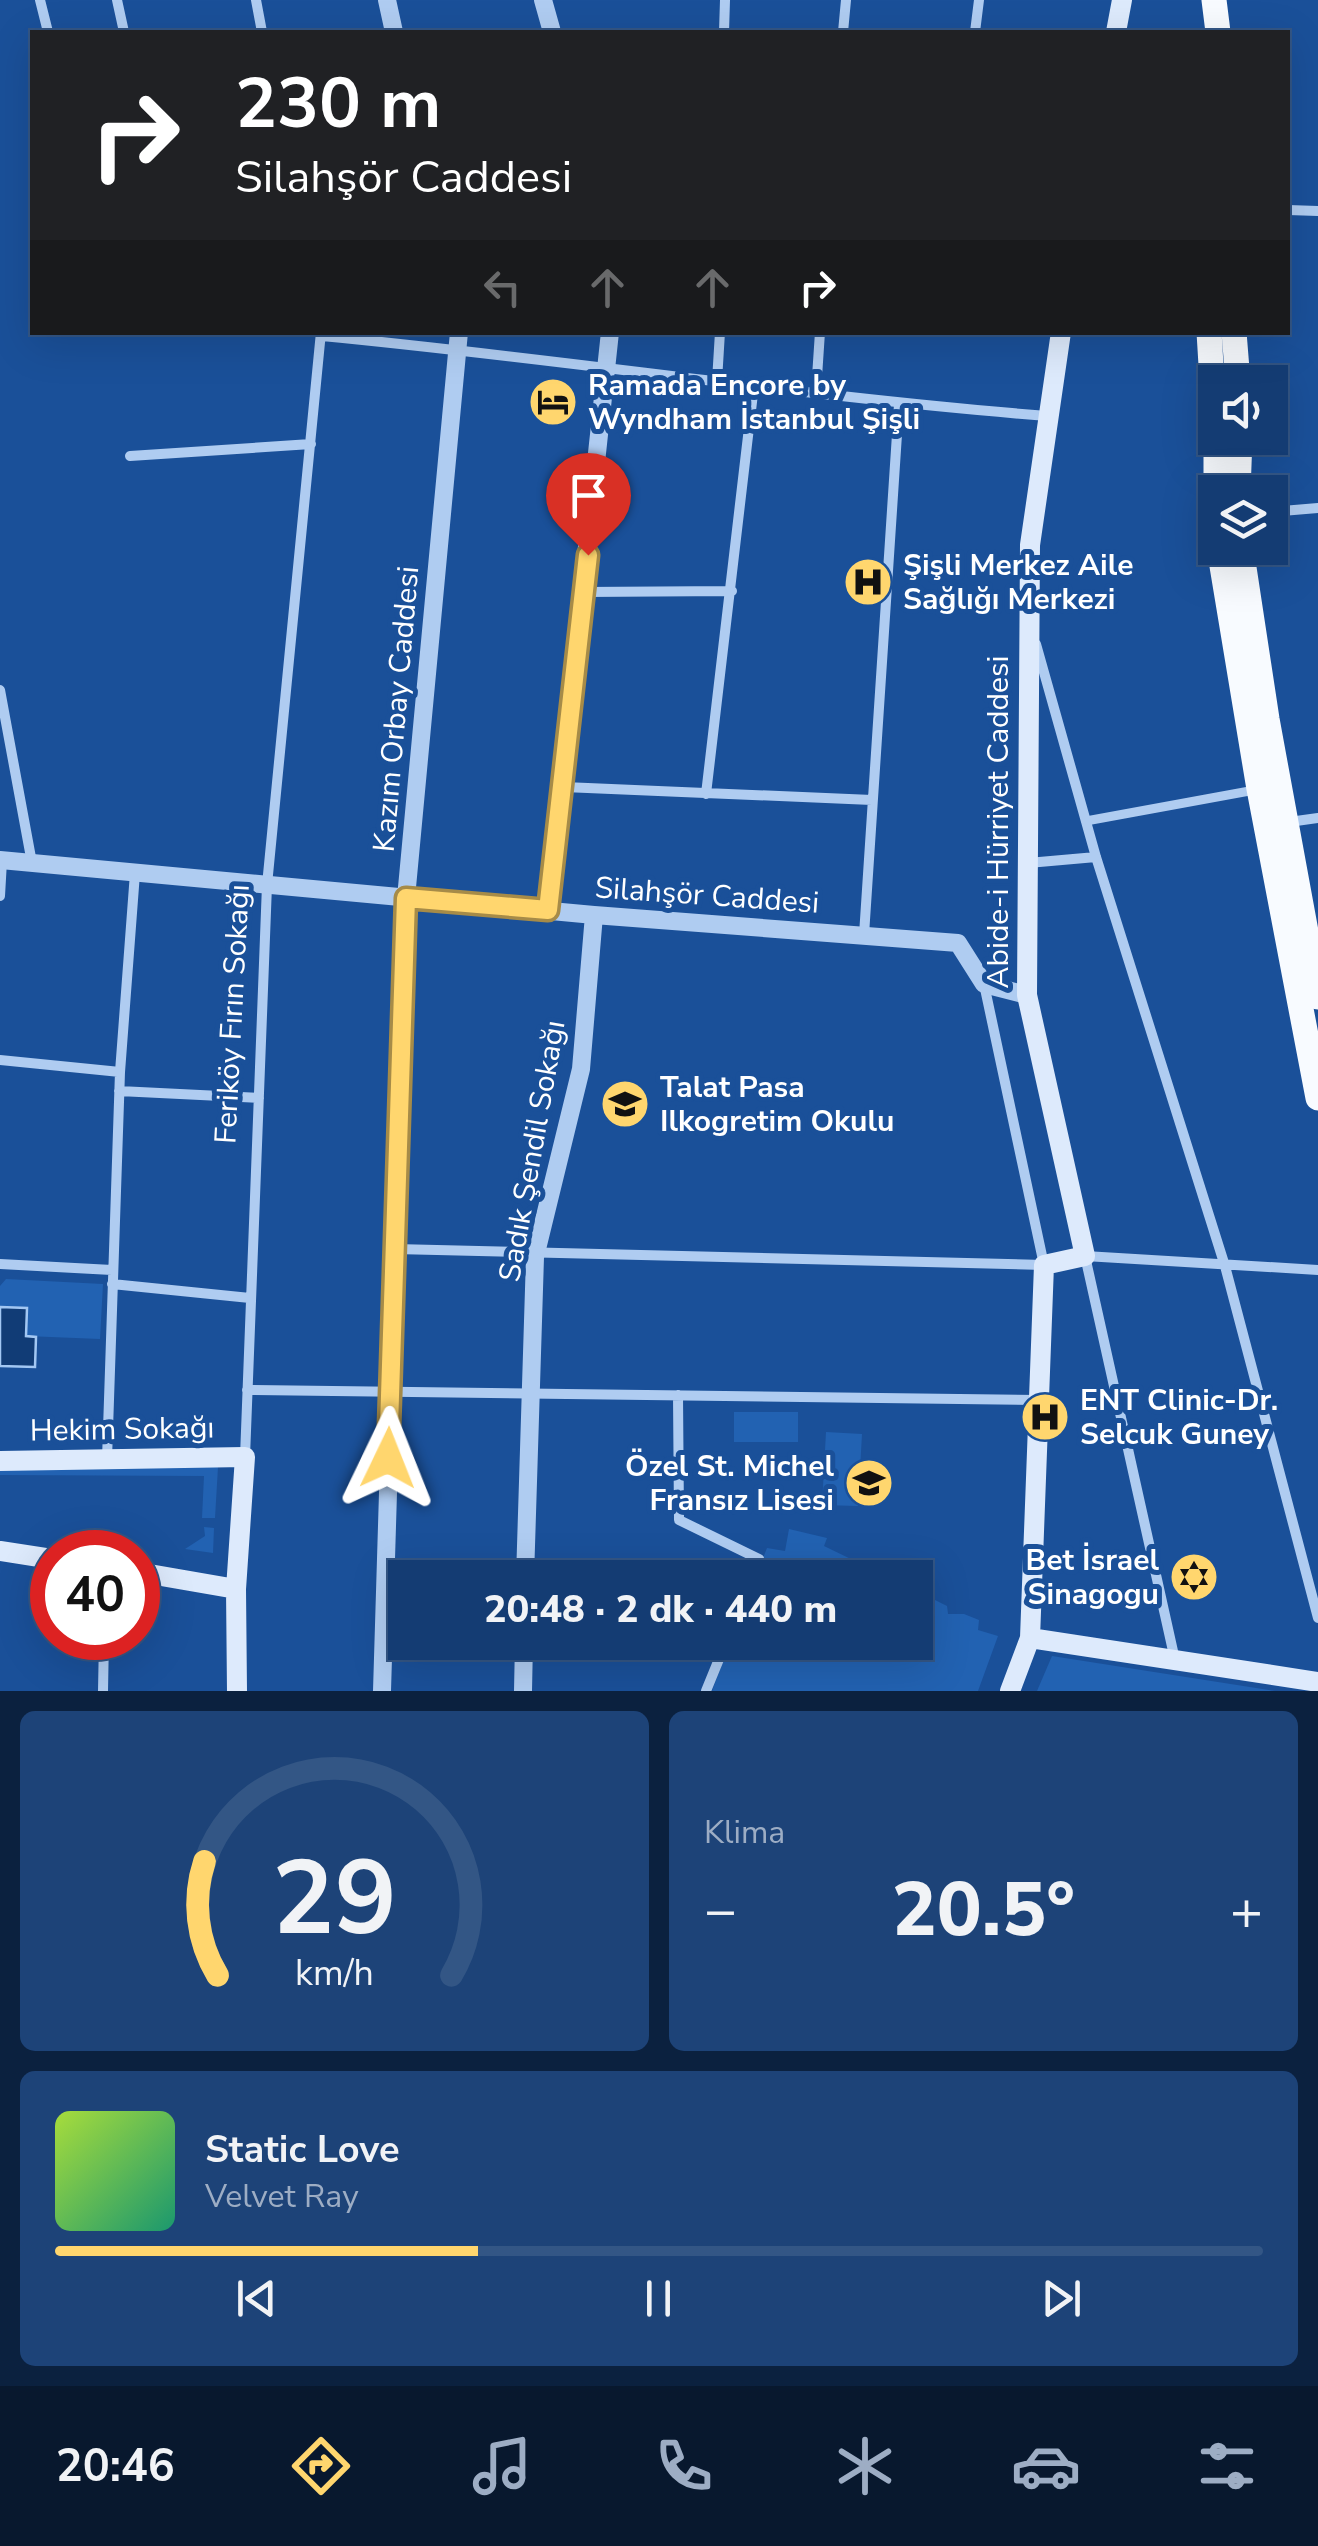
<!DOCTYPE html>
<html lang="tr">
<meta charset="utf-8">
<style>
:root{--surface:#143c73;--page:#1d4378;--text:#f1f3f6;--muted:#9dadc4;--line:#335685;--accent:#ffd66e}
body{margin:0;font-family:"Nunito Sans",sans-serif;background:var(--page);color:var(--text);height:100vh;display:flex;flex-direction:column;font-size:38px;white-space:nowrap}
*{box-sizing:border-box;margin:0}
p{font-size:32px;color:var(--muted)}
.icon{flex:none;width:55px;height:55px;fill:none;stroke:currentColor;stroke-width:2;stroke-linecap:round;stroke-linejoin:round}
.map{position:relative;height:1691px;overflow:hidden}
.panel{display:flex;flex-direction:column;gap:20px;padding:20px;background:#0b213f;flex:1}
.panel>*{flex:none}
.guide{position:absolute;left:30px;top:30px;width:1260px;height:305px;border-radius:0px;box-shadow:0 10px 40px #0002,0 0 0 2px var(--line);background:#202124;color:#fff;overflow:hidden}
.controls{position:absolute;left:1198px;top:365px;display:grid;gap:20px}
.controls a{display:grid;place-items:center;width:90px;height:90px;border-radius:0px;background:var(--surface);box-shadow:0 10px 40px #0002,0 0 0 2px var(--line);font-size:50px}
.speed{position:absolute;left:30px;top:1530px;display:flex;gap:20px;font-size:50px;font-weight:700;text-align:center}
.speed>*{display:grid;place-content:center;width:130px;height:130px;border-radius:50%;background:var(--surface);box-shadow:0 10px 40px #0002,0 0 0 2px var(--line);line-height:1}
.speed .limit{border:15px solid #d22;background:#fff;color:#111}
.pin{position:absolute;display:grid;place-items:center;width:85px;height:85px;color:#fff;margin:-102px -42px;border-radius:50% 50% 50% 0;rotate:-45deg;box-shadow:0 0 10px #0007}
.pin .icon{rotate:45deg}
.me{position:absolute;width:110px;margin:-55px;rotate:2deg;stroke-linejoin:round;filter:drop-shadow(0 0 8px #0008)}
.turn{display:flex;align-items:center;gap:35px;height:210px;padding:0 40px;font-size:45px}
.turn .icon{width:130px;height:130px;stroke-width:2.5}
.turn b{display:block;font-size:70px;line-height:85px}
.lanes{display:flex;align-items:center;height:95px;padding:0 40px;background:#0003;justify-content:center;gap:50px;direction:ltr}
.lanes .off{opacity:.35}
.big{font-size:75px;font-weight:800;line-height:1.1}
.panel .widget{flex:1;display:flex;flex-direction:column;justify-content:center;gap:15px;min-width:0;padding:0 35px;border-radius:15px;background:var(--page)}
.panel .dial{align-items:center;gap:0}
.dial svg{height:260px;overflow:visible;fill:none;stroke:var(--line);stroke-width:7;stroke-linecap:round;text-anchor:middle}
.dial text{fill:var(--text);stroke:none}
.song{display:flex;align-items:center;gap:30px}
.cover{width:120px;height:120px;border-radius:15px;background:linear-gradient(135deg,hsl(80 70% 55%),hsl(160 70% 35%))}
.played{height:10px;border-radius:5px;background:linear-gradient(90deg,var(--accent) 35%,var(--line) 35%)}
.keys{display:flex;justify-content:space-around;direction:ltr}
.heat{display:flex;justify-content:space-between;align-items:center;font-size:55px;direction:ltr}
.panel .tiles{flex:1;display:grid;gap:20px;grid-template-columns:1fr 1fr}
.widget:last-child{grid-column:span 2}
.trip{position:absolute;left:388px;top:1560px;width:545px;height:100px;border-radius:0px;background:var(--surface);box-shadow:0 10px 40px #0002,0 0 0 2px var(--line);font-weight:800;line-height:100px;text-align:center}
.menu{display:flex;height:160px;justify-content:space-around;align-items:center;background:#08182e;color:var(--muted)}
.menu .icon{width:70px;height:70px}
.menu .current{color:var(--accent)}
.menu b{font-size:45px;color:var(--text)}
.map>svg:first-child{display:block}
.green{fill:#2262b2}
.water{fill:#113c76;stroke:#a2c7f3;stroke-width:2.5}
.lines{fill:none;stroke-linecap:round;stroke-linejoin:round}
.pedestrian{stroke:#afccf1;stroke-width:9}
.minor{stroke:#afccf1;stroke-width:10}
.tertiary{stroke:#afccf1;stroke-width:18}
.secondary{stroke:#ddeafc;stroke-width:20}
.primary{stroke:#f8fbff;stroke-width:25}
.route-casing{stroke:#a68b48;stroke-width:25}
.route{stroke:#ffd66e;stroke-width:18}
.labels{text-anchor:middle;stroke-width:10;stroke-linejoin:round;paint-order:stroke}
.poi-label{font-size:30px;font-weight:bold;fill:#fff;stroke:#1a5099;text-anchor:start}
.street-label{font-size:30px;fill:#fff;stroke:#1a5099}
</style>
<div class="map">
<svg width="1318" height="1691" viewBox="0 0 1318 1691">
<rect width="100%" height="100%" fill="#1a5099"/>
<!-- green -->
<path class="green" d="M 6,1279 L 103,1284 L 100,1339 L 26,1336 L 27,1309 L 0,1307 L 0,1286 Z
M 734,1412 L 798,1412 L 798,1442 L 734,1442 Z
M 826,1432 L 862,1434 L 858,1506 L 822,1505 Z
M 0,1464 L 218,1467 L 215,1518 L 202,1518 L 204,1476 L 0,1475 Z
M 204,1527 L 214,1528 L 213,1553 L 185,1549 L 205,1536 Z
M 789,1529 L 827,1538 L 824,1546 L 888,1577 L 755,1578 L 767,1548 L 785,1551 Z
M 915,1590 L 947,1606 L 948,1614 L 964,1614 L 979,1620 L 978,1630 L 998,1636 L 978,1691 L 712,1691 L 730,1643 L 915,1642 Z
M 1052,1656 L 1275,1691 L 1037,1691 Z"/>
<!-- water -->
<path class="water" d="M 0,1307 L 27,1308 L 26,1336 L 36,1337 L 35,1367 L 0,1366 Z"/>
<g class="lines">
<!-- pedestrian -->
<path class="pedestrian" d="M 1086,821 L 1255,790"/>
<!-- minor -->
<path class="minor" d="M 40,0 L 48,32
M 117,0 L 124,32
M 256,0 L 262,32
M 724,32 L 725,0
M 843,32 L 846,0
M 975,32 L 979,0
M 1288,210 L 1318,211
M 322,336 C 564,359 804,397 1047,416
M 717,381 L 720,332
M 816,392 L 820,332
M 130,456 L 311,444
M 1270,512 L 1318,508
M 584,592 L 732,591
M 1036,644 L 1096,857 L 1225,1266 L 1318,1618
M 0,690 L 32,863
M 564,787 L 872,800
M 706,794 L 754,385
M 1289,822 L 1318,818
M 1028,863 L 1096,857
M 0,896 L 2,861
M 864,935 L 899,404
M 0,1060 L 120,1072
M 119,1091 L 259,1098
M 395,1249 L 1044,1265 L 984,984
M 0,1264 L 112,1270
M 112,1284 L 250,1298
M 247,1390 L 1039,1400
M 678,1395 L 679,1520 L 759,1559 L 752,1578
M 245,1457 L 267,885 L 321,332
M 107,1459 L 120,1072 L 135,873
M 1175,1660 L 1085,1256 L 1318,1270
M 103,1691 L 104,1638
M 706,1691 L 726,1642"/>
<!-- tertiary -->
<path class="tertiary" d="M 387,0 L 394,32
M 543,0 L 552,32
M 0,860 L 594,915 L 958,943 L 984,984 L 1027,995
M 548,910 L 610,332
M 525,1578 L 535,1257 L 581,1069 L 594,915
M 382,1691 L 406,898 L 459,332
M 523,1691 L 524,1642"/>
<!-- secondary -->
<path class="secondary" d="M 1116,32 L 1122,0
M 0,1461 L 245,1457 L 236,1589 L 237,1691
M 0,1551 L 52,1559
M 138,1572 L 236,1589
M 1030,1638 L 1318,1682
M 1010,1691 L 1030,1638 L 1044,1265 L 1085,1256 L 1027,995 L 1030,545 L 1061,332"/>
<!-- primary -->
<path class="primary" d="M 1214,0 L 1218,32
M 1209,332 L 1215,431
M 1234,332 L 1238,382
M 1216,438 L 1216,492
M 1238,492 L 1240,438
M 1215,506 L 1215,523
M 1219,548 L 1259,789 L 1318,1098
M 1241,548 L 1267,719 L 1318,997"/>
</g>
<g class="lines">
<!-- route casing -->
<g class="route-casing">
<path id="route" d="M 388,1458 L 406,898 L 548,910 L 588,555"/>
</g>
<!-- route -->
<use href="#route" class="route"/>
</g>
<!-- icons -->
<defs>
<g id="hotel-disc" transform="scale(2.5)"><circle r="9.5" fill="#ffd66e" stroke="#1a5099"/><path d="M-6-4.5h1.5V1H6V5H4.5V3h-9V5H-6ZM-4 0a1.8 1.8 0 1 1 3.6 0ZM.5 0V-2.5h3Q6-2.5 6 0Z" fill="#111"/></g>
<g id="hospital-disc" transform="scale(2.5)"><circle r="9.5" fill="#ffd66e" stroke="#1a5099"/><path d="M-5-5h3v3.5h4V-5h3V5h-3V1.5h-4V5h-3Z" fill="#111"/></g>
<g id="school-disc" transform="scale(2.5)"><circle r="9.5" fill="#ffd66e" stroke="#1a5099"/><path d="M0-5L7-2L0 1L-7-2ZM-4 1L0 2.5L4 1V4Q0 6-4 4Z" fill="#111"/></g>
<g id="synagogue-disc" transform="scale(2.5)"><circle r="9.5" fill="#ffd66e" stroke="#1a5099"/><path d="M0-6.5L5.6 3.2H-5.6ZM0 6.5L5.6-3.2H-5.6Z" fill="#111"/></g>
</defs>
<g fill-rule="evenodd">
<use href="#hotel-disc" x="553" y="402"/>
<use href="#hospital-disc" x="868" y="582"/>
<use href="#school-disc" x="625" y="1104"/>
<use href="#hospital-disc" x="1045" y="1417"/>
<use href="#school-disc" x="869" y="1483"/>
<use href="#synagogue-disc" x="1194" y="1577"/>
</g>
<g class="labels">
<!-- poi labels -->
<g class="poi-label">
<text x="588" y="395">Ramada Encore by<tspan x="588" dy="34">Wyndham İstanbul Şişli</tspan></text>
<text x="903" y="575">Şişli Merkez Aile<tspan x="903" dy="34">Sağlığı Merkezi</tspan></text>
<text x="660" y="1097">Talat Pasa<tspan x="660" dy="34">Ilkogretim Okulu</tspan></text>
<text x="1080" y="1410">ENT Clinic-Dr.<tspan x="1080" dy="34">Selcuk Guney</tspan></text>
<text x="834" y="1476" text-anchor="end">Özel St. Michel<tspan x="834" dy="34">Fransız Lisesi</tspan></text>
<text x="1159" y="1570" text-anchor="end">Bet İsrael<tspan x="1159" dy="34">Sinagogu</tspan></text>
</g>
<!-- street labels -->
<g class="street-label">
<text transform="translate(396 709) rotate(-85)" y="10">Kazım Orbay Caddesi</text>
<text transform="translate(998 822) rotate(-90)" y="10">Abide-i Hürriyet Caddesi</text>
<text transform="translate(707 895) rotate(4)" y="10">Silahşör Caddesi</text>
<text transform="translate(232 1014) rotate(-87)" y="10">Feriköy Fırın Sokağı</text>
<text transform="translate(532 1151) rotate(-80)" y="10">Sadık Şendil Sokağı</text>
<text transform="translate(122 1429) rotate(-1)" y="10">Hekim Sokağı</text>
</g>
</g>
</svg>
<div class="controls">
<a><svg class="icon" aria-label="sound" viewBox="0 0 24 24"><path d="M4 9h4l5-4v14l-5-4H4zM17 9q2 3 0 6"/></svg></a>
<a><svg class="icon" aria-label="layers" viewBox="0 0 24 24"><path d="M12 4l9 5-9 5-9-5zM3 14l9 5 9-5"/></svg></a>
</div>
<div class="speed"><div class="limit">40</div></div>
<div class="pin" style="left:588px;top:555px;background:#d93025"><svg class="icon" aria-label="arrive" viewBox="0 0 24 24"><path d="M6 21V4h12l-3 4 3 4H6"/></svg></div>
<svg class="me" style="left:388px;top:1458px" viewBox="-20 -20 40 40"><path d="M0-17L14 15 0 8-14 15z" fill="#ffd66e" stroke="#fff" stroke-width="4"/></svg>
<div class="trip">20:48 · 2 dk · 440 m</div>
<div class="guide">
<div class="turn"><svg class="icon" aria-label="right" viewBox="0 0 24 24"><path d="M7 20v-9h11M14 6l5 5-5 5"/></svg><div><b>230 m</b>Silahşör Caddesi</div></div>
<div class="lanes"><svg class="icon off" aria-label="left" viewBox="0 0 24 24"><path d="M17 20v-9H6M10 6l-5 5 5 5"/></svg><svg class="icon off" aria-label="ahead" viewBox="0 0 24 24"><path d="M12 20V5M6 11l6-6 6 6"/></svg><svg class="icon off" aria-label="ahead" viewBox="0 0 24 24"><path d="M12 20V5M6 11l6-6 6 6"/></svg><svg class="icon" aria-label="right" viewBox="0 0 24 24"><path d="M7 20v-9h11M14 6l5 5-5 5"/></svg></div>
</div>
</div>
<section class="panel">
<div class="tiles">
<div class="widget dial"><svg viewBox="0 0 100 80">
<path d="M14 69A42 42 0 1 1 86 69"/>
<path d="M14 69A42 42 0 0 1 10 34" stroke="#ffd66e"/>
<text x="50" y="56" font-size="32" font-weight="700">29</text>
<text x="50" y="72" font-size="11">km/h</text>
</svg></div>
<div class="widget"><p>Klima</p>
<div class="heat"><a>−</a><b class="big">20.5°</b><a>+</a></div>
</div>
<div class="widget">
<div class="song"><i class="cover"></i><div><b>Static Love</b><p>Velvet Ray</p></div></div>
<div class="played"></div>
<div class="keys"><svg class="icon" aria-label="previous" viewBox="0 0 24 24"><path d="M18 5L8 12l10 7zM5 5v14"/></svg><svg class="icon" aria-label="pause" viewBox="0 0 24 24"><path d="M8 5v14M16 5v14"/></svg><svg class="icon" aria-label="next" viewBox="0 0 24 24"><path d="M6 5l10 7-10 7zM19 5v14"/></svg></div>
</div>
</div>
</section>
<nav class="menu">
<b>20:46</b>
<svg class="icon current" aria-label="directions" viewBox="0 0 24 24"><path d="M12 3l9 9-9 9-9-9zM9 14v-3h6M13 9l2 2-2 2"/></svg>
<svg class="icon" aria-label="music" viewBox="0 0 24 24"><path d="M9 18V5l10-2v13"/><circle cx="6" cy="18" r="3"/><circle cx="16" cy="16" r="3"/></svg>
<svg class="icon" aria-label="phone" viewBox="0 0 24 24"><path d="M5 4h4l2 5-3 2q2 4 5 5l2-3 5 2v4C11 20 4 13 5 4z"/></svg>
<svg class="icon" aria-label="climate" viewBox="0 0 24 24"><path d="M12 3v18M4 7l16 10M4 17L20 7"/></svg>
<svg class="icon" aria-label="car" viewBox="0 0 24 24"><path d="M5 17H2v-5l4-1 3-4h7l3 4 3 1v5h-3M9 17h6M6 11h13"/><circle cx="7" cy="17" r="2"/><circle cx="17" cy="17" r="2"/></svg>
<svg class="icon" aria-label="filters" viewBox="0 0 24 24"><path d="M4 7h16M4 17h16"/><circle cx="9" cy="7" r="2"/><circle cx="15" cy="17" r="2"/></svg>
</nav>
